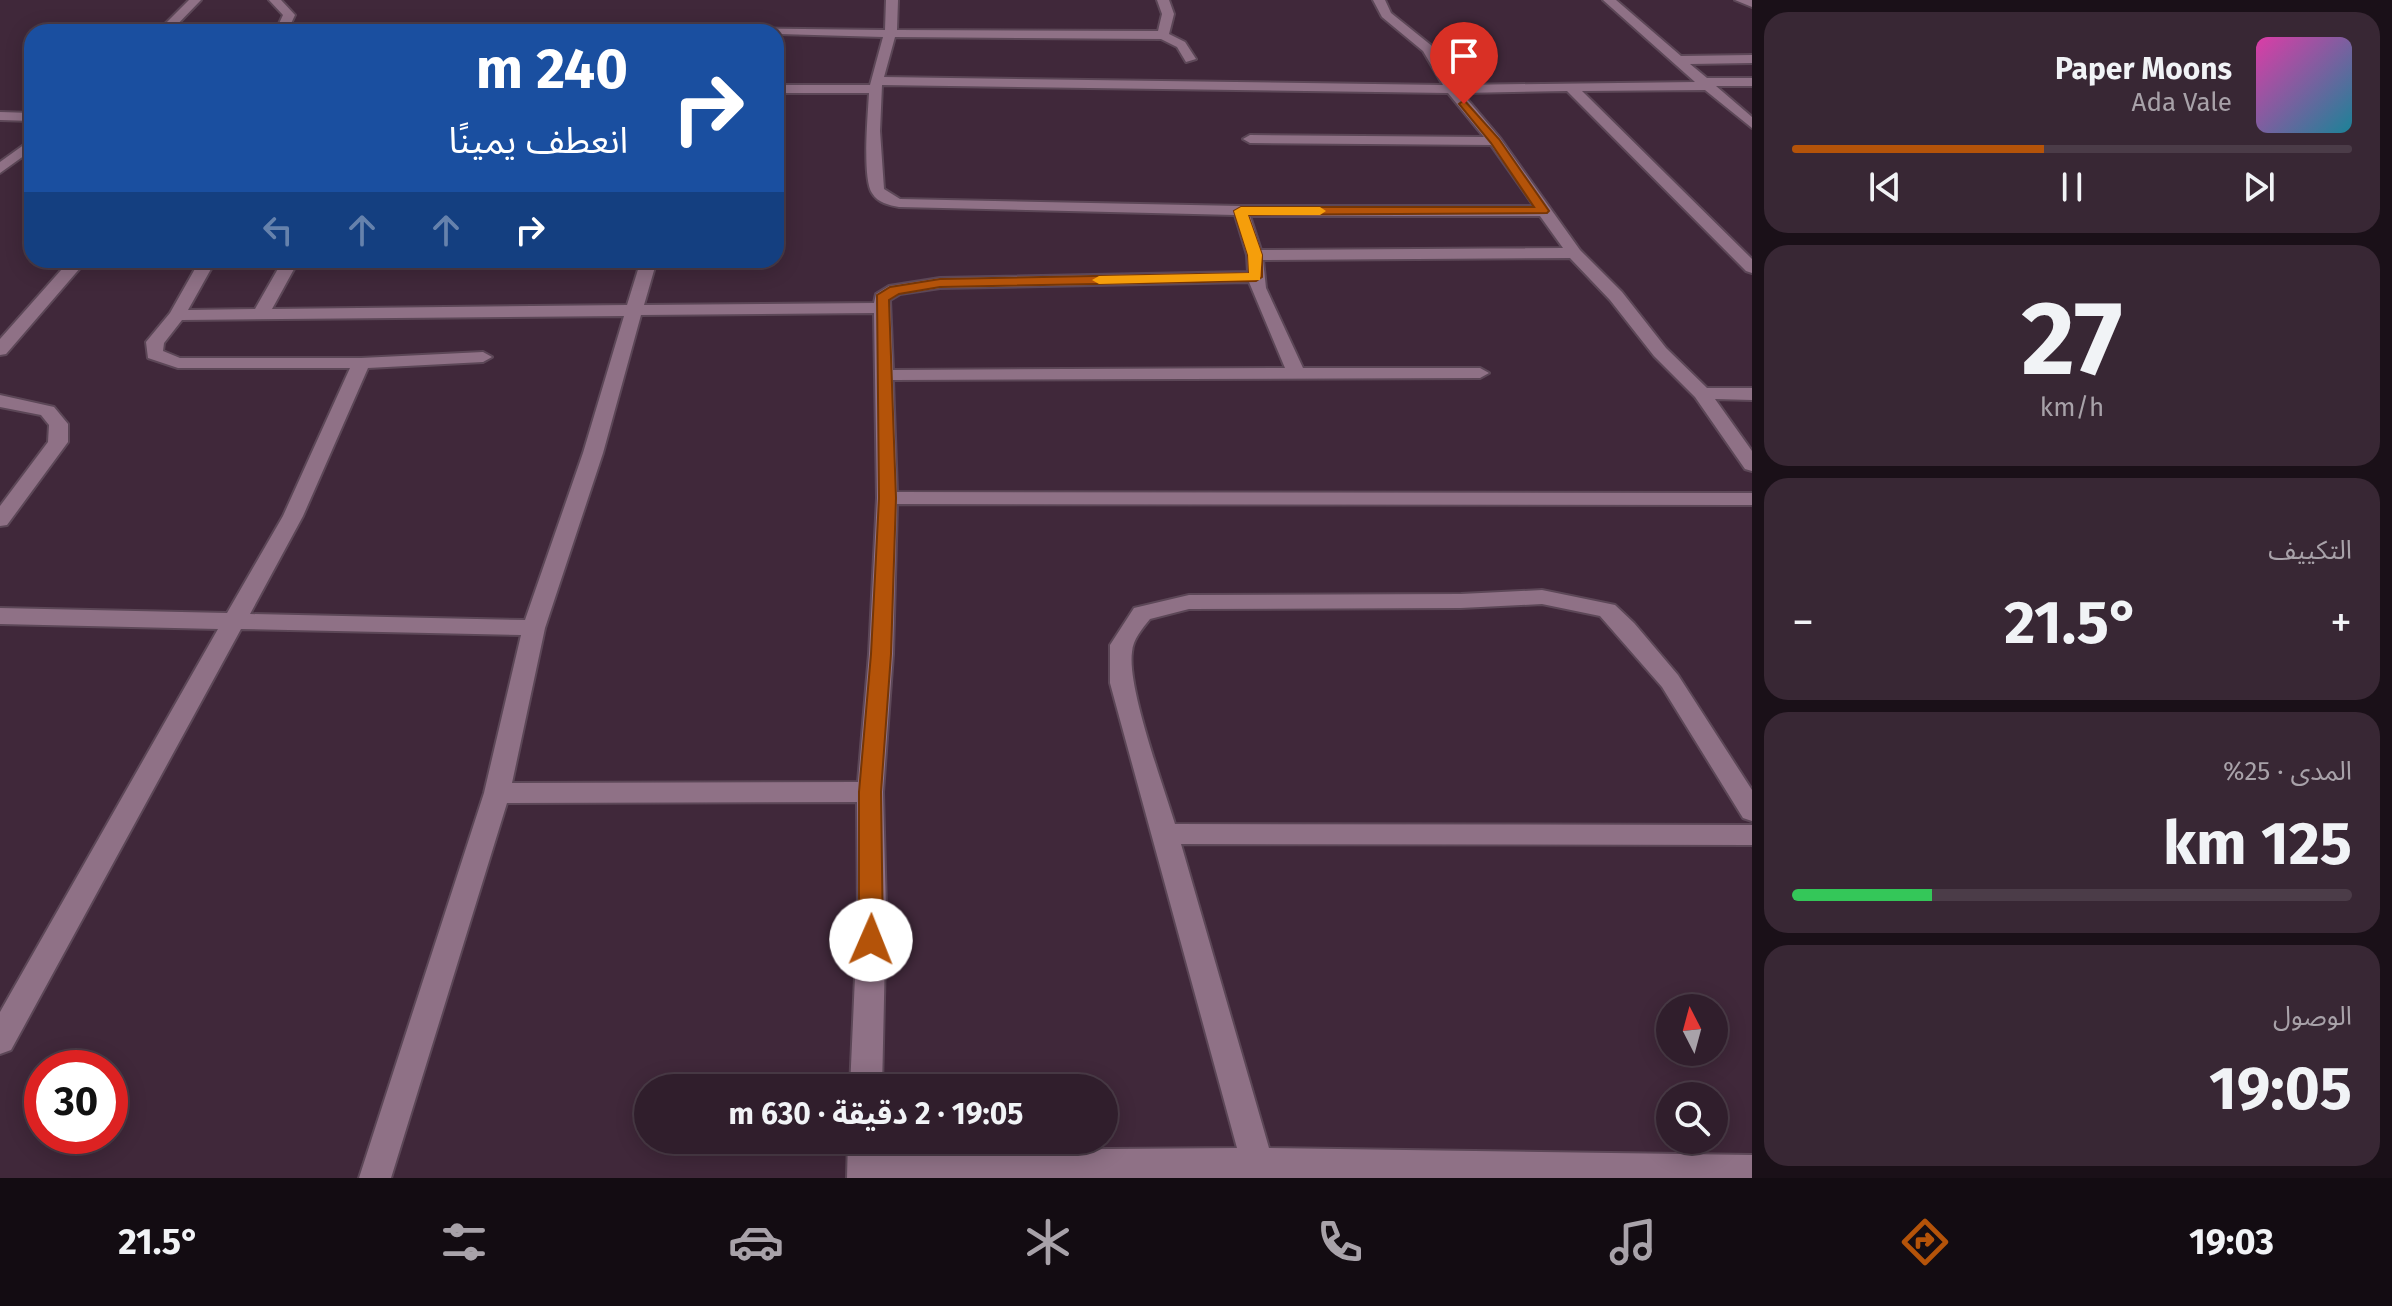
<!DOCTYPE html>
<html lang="ar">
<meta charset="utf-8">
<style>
:root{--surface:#301e2c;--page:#382734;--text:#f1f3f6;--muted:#a8a2a9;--line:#4b3c48;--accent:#b45309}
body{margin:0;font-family:"Fira Sans","Noto Sans Arabic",sans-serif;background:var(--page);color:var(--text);direction:rtl;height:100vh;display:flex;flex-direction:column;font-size:30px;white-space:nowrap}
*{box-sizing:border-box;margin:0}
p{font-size:26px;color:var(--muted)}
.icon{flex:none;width:44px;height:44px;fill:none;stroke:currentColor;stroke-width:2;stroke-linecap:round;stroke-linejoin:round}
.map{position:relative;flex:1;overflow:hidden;direction:ltr}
.drawer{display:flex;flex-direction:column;gap:12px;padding:12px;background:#1a1018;width:640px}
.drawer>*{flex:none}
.hud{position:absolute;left:24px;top:24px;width:760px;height:244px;border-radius:24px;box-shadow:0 4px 20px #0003,0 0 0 2px var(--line);direction:rtl;background:#1a4fa0;color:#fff;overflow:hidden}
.needle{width:52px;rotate:354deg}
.fabs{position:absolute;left:1656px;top:994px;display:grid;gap:16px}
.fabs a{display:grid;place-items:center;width:72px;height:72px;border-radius:50%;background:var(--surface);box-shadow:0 4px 20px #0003,0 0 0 2px var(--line);font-size:40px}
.speed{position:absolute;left:24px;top:1050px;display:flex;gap:16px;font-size:40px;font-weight:700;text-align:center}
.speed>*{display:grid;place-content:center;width:104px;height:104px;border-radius:50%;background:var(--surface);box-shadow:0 4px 20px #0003,0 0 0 2px var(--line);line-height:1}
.speed .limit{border:12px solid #d22;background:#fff;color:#111}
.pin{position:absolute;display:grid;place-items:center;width:68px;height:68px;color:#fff;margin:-82px -34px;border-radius:50% 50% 50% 0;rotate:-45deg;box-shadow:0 0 8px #0007}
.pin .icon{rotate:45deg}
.me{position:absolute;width:88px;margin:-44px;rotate:1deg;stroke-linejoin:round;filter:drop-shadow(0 0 6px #0008)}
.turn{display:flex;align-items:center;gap:28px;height:168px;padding:0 24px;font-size:36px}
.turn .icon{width:104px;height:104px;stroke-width:2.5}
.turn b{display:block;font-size:56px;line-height:68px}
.lanes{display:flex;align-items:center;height:76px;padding:0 24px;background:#0003;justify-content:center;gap:40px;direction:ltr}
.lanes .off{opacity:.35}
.big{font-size:60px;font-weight:700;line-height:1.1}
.drawer .tile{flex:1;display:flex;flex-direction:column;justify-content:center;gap:12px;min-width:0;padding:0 28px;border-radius:24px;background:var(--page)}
.drawer .dial{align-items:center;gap:0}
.dial b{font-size:104px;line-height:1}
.song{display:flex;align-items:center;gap:24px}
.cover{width:96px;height:96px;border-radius:12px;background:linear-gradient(135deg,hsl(320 70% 55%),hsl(190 70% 35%))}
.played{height:8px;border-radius:4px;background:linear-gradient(90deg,var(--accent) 45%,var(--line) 45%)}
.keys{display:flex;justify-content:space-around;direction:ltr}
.heat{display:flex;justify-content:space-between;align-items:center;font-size:44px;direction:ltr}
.charge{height:12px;border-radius:6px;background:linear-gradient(90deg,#34c759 25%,var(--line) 0)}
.trip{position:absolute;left:634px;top:1074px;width:484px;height:80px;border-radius:40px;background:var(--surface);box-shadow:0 4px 20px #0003,0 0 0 2px var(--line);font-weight:700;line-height:80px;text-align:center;direction:rtl}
.dock{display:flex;height:128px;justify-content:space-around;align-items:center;background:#130c12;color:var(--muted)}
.dock .icon{width:56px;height:56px}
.dock .active{color:var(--accent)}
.dock b{font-size:36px;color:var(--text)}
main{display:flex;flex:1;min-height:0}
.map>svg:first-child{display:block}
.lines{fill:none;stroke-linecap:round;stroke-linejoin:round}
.street-casing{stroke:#5c4757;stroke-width:4}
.street{fill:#8f7186;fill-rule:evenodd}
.route{fill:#b45309;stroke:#753606;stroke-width:2}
.slow{fill:#f59e0b}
</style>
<main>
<section class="drawer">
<div class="tile">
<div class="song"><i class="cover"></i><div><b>Paper Moons</b><p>Ada Vale</p></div></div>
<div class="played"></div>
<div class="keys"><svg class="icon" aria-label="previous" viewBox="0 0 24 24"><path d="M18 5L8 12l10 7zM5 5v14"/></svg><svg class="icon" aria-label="pause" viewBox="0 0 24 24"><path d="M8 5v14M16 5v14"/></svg><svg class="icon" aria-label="next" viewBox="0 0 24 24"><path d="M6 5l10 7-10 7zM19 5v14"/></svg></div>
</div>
<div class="tile dial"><b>27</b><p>km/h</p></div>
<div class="tile"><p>التكييف</p>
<div class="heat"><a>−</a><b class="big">21.5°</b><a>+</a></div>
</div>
<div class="tile"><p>المدى · 25%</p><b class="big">125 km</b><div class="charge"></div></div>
<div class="tile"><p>الوصول</p><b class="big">19:05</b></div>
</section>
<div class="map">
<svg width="1752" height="1178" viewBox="0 0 1752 1178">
<rect width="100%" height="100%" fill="#40283a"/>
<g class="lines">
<!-- street casing -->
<g class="street-casing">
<path id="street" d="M 189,0 L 201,0 L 170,32 L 157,32 Z
M 269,0 L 281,0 L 295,15 L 287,32 L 275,32 L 283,15 Z
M 886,0 L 898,0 L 897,30 L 1158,31 L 1162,14 L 1157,0 L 1169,0 L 1174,14 L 1169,34 L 1185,42 L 1196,59 L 1186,62 L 1177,47 L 1161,39 L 895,37 L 884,77 L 1443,85 L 1423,51 L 1382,17 L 1373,0 L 1385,0 L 1391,13 L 1432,46 L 1456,85 L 1695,82 L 1603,0 L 1616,0 L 1681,56 L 1752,55 L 1752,63 L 1690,64 L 1707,78 L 1752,78 L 1752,86 L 1716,86 L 1752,117 L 1752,128 L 1705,90 L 1582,91 L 1752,259 L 1752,273 L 1746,271 L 1567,91 L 1462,93 L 1500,138 L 1580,250 L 1622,292 L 1666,348 L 1707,388 L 1752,388 L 1752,400 L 1715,399 L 1752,451 L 1752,471 L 1745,469 L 1695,397 L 1654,356 L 1610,300 L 1570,258 L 1263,260 L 1266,288 L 1303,368 L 1480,368 L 1489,373 L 1480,378 L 893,380 L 897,492 L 1752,493 L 1752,505 L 897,504 L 893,654 L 883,792 L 886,911 L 882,1088 L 850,1088 L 858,911 L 857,802 L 507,803 L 391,1178 L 359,1178 L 484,793 L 521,635 L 241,629 L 11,1050 L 0,1054 L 0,1012 L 218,629 L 0,624 L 0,608 L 227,613 L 283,516 L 350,368 L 178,368 L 148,358 L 146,342 L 170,313 L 200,260 L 216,260 L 188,310 L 255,309 L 283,260 L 299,260 L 272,309 L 627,305 L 641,260 L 657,260 L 644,305 L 874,303 L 876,294 L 889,286 L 940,278 L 1248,272 L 1247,255 L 1235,215 L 899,207 C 889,205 878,203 872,193 C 862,178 868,113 869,93 L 776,93 L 776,85 L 870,85 L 883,37 L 708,32 L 714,28 L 885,30 ZM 882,85 L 1448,93 L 1484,137 L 1250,135 L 1243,139 L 1250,143 L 1491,145 L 1534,206 L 1241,206 L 900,199 L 884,189 L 880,131 ZM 1250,216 L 1540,216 L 1563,248 L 1261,250 ZM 1249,282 L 1285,368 L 893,370 L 890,300 L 900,294 L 940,288 ZM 874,313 L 877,498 L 869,654 L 858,782 L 512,783 L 545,628 L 603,453 L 641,315 ZM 624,316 L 583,453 L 525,620 L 250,614 L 303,516 L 368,368 L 483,362 L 492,357 L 483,352 L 361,358 L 180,358 L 163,351 L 164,343 L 182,320 Z
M 1735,0 L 1752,0 L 1752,7 Z
M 439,28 L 463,28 L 469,32 L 433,32 Z
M 0,112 L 32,113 L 32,121 L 0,120 Z
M 32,139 L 32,150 L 0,173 L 0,162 Z
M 70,260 L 87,260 L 6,354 L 0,355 L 0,339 Z
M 0,395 L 54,407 L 68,424 L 68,442 L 7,525 L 0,526 L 0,506 L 48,442 L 49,425 L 41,415 L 0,407 Z
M 1542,590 L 1615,605 L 1634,623 L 1678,675 L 1752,790 L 1752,821 L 1743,818 L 1662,687 L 1600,616 L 1542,604 L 1461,608 L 1189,609 L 1150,619 C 1142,629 1133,639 1132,652 C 1127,687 1163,785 1175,824 L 1752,825 L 1752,845 L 1181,844 L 1269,1148 L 1752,1155 L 1752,1178 L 847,1178 L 848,1140 L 880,1140 L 880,1151 L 1237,1148 L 1110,683 L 1110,645 L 1134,608 L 1189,595 L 1461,594 Z"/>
</g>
<!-- street -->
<use href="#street" class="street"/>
</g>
<!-- route -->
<path class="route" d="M 1464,100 L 1499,139 L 1549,211 L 1547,213 L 1248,215 L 1262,255 L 1262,277 L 1256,281 L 940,287 L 899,294 L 889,300 L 896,498 L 891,654 L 881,792 L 883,940 L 880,947 L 871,950 L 863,947 L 859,940 L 859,792 L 871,654 L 879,498 L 877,295 L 890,287 L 940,279 L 1249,273 L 1248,255 L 1234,211 L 1241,207 L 1534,207 L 1491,143 L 1459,104 Z"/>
<!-- slow -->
<path class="slow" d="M 1241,207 L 1320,207 L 1326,211 L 1320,215 L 1248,215 L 1262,255 L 1260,280 L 1099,284 L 1092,280 L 1099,276 L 1249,273 L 1248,255 L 1234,211 Z"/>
</svg>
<div class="fabs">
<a><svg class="needle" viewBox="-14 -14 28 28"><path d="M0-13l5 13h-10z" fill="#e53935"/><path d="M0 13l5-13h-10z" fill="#a8a2a9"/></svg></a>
<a><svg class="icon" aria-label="search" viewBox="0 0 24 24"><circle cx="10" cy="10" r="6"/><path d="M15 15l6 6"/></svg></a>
</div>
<div class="speed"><div class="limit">30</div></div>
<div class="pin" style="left:1464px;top:104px;background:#d93025"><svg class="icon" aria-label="arrive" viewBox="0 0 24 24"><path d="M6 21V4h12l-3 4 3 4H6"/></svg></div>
<svg class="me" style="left:871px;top:940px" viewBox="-20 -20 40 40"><circle r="19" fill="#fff"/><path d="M0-13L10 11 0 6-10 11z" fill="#b45309"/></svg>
<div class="trip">19:05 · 2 دقيقة · 630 m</div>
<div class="hud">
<div class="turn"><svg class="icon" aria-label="right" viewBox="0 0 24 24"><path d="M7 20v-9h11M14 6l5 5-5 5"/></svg><div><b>240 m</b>انعطف يمينًا</div></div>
<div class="lanes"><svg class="icon off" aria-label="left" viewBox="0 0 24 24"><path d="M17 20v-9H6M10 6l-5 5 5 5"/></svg><svg class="icon off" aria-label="ahead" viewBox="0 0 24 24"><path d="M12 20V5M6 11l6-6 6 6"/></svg><svg class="icon off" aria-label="ahead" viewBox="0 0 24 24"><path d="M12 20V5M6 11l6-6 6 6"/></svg><svg class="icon" aria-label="right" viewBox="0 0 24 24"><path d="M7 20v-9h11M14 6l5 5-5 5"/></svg></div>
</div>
</div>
</main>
<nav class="dock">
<b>19:03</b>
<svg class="icon active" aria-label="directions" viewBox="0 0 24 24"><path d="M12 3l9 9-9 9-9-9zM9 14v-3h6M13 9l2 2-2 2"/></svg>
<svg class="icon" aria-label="music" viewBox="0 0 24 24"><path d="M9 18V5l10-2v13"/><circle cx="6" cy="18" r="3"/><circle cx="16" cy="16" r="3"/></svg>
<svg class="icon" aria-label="phone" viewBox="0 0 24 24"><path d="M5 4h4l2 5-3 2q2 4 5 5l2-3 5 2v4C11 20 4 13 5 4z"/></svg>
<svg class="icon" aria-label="climate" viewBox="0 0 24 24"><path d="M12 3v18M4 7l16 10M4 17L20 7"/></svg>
<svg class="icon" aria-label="car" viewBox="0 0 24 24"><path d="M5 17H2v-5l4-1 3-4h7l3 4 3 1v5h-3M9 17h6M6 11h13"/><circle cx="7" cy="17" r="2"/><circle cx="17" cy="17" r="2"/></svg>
<svg class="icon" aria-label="filters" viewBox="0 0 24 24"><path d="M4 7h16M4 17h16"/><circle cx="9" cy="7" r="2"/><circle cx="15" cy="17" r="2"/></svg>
<b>21.5°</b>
</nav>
